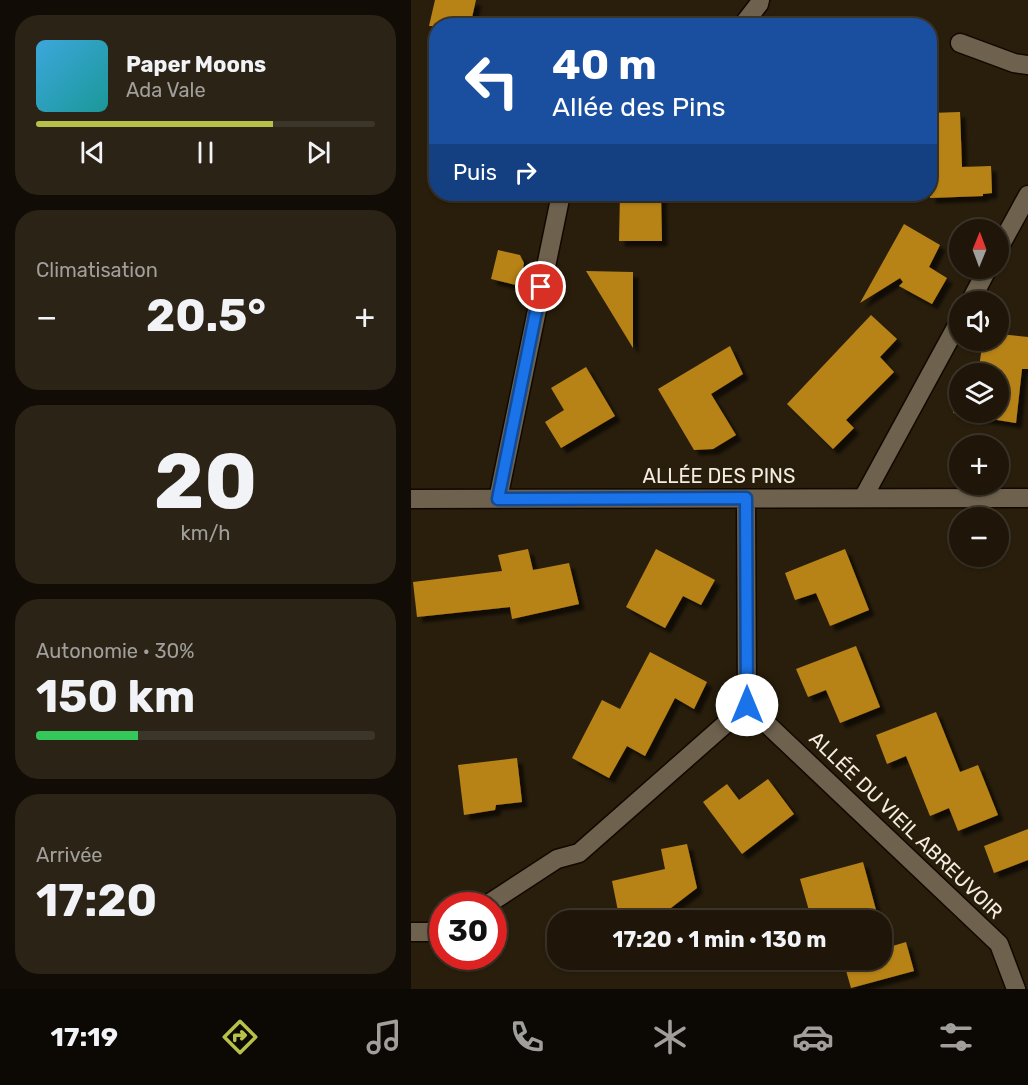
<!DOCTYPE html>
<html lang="fr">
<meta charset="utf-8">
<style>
:root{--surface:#1f1609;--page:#2c2317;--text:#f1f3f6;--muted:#a19f9c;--line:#3c352a;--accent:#b8c147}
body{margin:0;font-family:Rubik,sans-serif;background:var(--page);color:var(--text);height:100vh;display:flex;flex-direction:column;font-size:22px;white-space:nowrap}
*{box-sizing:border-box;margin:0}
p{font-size:20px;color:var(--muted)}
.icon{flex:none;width:33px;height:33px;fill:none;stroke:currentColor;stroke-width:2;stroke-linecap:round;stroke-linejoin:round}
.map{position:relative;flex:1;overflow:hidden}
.drawer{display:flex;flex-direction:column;gap:15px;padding:15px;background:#110c05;width:411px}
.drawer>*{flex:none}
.banner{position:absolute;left:18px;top:18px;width:508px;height:183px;border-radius:24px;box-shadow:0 2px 4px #0004,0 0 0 2px var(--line);background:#1a4fa0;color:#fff;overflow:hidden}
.needle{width:39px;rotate:1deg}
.fabs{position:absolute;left:538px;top:219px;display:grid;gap:12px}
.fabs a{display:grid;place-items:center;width:60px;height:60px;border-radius:50%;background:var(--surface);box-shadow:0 2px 4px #0004,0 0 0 2px var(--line);font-size:30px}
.speed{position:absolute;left:18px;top:892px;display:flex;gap:12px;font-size:30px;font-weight:700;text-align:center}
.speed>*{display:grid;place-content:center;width:78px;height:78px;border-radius:50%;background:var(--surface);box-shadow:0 2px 4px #0004,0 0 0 2px var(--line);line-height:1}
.speed .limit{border:9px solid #d22;background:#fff;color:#111}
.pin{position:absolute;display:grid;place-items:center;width:51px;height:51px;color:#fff;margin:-26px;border:3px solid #fff;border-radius:50%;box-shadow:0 2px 6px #0007}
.me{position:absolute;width:66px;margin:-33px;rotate:0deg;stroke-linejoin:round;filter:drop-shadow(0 0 4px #0008)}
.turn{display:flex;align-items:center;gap:21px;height:126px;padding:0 24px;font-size:27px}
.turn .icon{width:78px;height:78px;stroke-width:2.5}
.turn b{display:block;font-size:42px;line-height:51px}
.then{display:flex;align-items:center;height:57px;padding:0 24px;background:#0003;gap:12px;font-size:22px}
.big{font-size:45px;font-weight:700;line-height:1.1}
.drawer .card{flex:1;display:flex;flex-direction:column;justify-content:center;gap:9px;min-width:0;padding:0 21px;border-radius:24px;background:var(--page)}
.drawer .dial{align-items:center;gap:0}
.dial b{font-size:78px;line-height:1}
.song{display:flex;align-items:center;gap:18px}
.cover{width:72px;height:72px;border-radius:9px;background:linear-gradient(135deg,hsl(200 70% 55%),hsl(180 70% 35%))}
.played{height:6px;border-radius:3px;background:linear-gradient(90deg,var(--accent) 70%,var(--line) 70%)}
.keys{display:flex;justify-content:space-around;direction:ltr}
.heat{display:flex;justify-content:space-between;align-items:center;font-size:33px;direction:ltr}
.charge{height:9px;border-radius:4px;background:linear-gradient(90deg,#34c759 30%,var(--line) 0)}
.trip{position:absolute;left:136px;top:910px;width:345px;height:60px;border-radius:24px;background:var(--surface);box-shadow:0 2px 4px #0004,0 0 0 2px var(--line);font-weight:700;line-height:60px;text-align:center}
.tabs{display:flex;height:96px;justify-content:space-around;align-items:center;background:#0c0904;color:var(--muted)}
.tabs .icon{width:42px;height:42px}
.tabs .selected{color:var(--accent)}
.tabs b{font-size:27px;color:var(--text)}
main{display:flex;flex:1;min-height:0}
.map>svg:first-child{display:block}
.building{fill:#b88319;filter:url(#shadow)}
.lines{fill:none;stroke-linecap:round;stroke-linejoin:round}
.street-casing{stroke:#110800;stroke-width:21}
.street{stroke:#6e614e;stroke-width:18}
.route-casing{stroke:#114b97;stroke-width:15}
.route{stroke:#1a73e8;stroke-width:10}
.labels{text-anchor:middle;stroke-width:6;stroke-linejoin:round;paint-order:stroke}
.street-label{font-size:20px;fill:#f5ede2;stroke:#291e0c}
</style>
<main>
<section class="drawer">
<div class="card">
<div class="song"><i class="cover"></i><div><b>Paper Moons</b><p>Ada Vale</p></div></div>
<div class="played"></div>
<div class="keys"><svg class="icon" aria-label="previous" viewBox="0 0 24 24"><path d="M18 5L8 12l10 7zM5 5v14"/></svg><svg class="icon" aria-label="pause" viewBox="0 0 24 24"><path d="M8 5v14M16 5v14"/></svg><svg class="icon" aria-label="next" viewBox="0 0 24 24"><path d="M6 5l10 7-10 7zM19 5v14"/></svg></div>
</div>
<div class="card"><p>Climatisation</p>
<div class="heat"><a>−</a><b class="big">20.5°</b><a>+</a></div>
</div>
<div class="card dial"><b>20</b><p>km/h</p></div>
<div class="card"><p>Autonomie · 30%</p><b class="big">150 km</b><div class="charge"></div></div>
<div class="card"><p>Arrivée</p><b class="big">17:20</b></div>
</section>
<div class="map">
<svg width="617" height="989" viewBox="0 0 617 989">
<defs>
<filter id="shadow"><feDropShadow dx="5.5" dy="5.5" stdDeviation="1.5" flood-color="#0009"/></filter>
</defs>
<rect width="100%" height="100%" fill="#291e0c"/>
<!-- building -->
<path class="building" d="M 24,0 L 65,0 L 59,26 L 18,26 Z
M 549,112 L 551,167 L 580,166 L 581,193 L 572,194 L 572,196 L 519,198 L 519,113 Z
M 209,194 L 250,194 L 251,241 L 208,241 Z
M 493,224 L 529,245 L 518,267 L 536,278 L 521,304 L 488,286 L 492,282 L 489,278 L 449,303 Z
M 87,250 L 109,255 L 113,263 L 109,286 L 80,279 Z
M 175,271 L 222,272 L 222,348 Z
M 460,315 L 486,339 L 469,357 L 483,372 L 435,420 L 443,428 L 422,449 L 376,404 Z
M 588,334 L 617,337 L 617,369 L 611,369 L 605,423 L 542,413 L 544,383 L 549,384 L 549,412 L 588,412 L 588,374 L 567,374 L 572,340 L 588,340 Z
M 319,346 L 332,374 L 300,394 L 325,435 L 302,449 L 283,450 L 247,389 Z
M 175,367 L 204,416 L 150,448 L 134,422 L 153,410 L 140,388 Z
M 117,549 L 122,570 L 158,563 L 168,604 L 101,619 L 99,607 L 6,617 L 2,582 L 91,571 L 87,555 Z
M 245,549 L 304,580 L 290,605 L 272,596 L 254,628 L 215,607 Z
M 434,549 L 458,610 L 419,626 L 405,593 L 384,600 L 374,573 Z
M 445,646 L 469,707 L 429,723 L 415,690 L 397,697 L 385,669 Z
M 239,652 L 296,682 L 283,709 L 264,698 L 234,756 L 216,746 L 198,778 L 161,758 L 191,700 L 209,709 Z
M 525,712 L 549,772 L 567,765 L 587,815 L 547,831 L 538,808 L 519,816 L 495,756 L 476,764 L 465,735 Z
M 106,758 L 111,802 L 85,805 L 84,810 L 53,815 L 47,765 Z
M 357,779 L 383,814 L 331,854 L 292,802 L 316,784 L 328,800 Z
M 617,829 L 617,860 L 583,873 L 573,846 Z
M 276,844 L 286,888 L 252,914 L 239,917 L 240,921 L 209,921 L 201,881 L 254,869 L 250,849 Z
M 452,862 L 468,921 L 401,921 L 389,879 Z
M 471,933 L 475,948 L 495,942 L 503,971 L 440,988 L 432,960 L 471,960 Z"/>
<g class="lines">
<!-- street casing -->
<g class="street-casing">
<path id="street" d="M 331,26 L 348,4 L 349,0
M 549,43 L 603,63 L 617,65
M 588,248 L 617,195
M 559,302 L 577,268
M 452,498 L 549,320
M 0,499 L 617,498
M 87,499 L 150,194
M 336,705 L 588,944 L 605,989
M 74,906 L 146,859 L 168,853 L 336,705 L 335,499
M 0,932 L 17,932 L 32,927"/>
</g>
<!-- street -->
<use href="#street" class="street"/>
</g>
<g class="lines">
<!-- route casing -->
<g class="route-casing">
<path id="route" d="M 130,287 L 87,499 L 335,498 L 336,705"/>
</g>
<!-- route -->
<use href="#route" class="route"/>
</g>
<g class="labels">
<!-- street labels -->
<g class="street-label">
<text x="308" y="483">ALLÉE DES PINS</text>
<text transform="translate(495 825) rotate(44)" y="7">ALLÉE DU VIEIL ABREUVOIR</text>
</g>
</g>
</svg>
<div class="fabs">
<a><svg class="needle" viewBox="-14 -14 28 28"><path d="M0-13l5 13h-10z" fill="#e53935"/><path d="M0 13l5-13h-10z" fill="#a19f9c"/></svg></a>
<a><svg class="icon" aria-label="sound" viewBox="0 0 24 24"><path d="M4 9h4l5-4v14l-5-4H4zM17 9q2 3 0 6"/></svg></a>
<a><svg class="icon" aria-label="layers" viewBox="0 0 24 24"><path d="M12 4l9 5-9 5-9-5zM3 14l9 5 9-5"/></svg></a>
<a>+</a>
<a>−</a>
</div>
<div class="speed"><div class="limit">30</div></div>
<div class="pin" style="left:130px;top:287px;background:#d93025"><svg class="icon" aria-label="arrive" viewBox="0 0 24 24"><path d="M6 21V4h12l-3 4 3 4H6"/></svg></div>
<svg class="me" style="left:336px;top:705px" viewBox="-20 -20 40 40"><circle r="19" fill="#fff"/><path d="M0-13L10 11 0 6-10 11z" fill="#1a73e8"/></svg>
<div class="trip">17:20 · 1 min · 130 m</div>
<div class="banner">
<div class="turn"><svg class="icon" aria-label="left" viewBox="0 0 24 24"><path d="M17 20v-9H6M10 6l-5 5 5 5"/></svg><div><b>40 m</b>Allée des Pins</div></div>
<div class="then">Puis<svg class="icon" aria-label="right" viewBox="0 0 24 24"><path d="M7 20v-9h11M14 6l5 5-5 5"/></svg></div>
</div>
</div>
</main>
<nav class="tabs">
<b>17:19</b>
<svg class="icon selected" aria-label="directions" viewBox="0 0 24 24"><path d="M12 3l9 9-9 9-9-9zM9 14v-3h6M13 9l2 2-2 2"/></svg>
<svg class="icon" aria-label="music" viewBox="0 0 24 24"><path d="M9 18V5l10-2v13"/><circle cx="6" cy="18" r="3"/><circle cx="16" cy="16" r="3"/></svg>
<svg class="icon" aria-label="phone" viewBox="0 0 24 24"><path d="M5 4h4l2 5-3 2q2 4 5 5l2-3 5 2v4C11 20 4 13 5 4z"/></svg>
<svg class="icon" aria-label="climate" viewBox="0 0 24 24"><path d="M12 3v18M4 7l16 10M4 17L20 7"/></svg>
<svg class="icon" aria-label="car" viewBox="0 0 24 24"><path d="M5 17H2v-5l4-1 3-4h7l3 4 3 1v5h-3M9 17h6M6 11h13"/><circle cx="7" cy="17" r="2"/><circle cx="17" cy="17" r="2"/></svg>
<svg class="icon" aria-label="filters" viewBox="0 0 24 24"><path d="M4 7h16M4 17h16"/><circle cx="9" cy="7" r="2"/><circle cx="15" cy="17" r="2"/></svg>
</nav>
